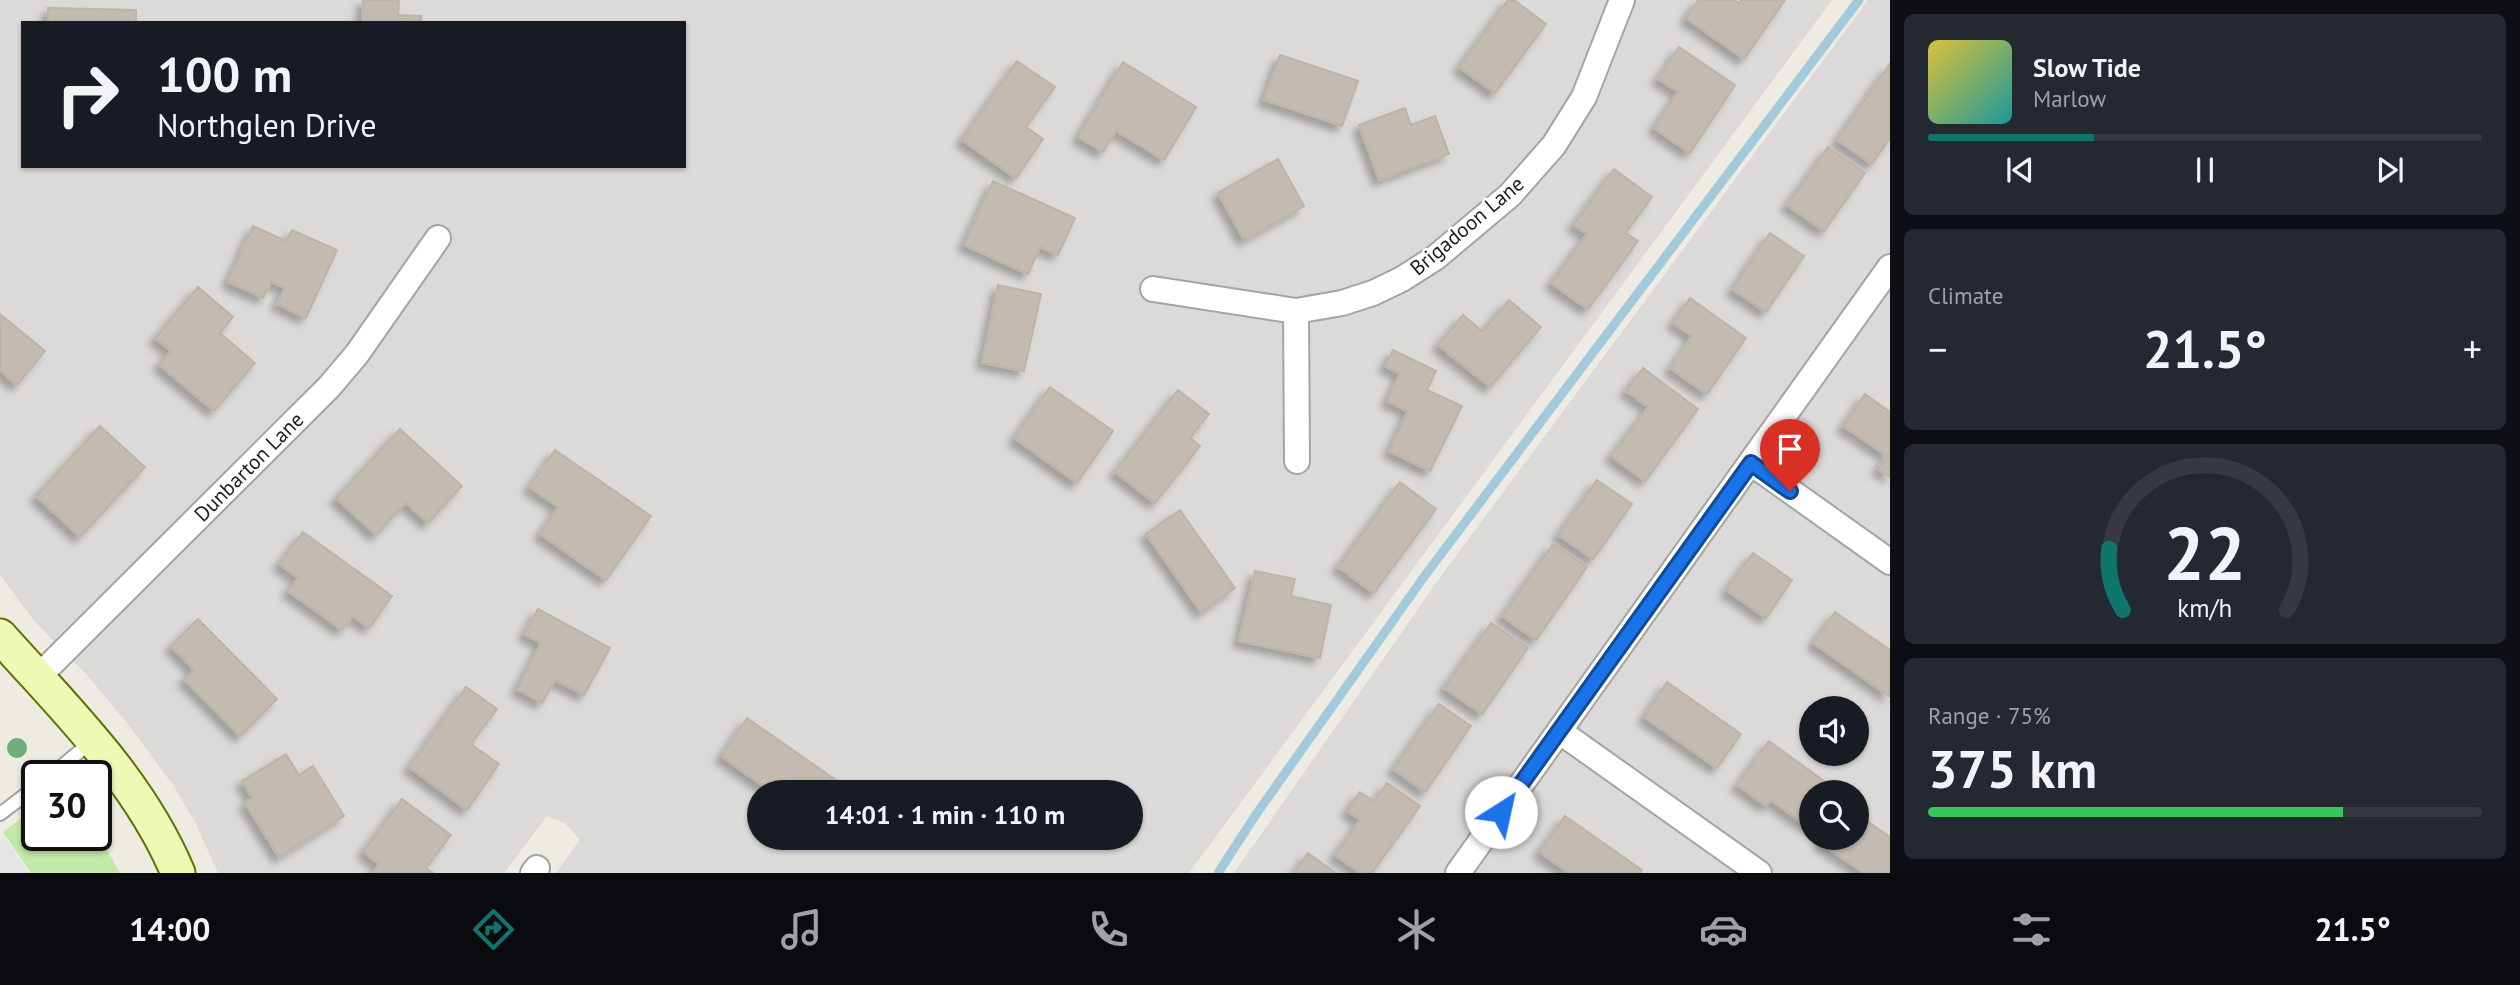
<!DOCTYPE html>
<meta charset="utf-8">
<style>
:root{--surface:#171b24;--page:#242831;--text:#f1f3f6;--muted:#9ea1a6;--line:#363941;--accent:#0f766e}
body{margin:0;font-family:"PT Sans",sans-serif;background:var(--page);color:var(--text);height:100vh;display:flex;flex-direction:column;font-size:26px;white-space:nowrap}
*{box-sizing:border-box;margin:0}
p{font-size:23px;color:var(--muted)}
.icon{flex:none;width:38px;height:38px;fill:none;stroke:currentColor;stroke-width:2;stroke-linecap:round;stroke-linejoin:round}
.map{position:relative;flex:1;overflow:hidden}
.details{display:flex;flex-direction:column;gap:14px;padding:14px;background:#0d0f14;width:630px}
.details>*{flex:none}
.banner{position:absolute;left:21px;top:21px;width:665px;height:147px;border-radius:0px;box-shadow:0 2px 5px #0004;background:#171b24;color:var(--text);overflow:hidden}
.tools{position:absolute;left:1799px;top:696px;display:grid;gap:14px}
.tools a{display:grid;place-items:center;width:70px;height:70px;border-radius:50%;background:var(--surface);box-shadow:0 2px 5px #0004;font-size:35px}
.speed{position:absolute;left:21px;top:760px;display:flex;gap:14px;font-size:35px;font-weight:700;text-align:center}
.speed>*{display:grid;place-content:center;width:91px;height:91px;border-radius:50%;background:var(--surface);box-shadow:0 2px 5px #0004;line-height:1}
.speed .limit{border:4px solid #111;border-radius:10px;background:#fff;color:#111}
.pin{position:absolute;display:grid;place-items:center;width:60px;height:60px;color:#fff;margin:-72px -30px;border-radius:50% 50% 50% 0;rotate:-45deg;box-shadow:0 0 7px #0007}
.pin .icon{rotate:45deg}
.me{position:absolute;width:77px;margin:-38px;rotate:35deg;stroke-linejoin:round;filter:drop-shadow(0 0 5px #0008)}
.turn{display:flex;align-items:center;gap:24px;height:147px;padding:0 21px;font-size:32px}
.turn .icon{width:91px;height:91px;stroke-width:2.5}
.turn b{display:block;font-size:49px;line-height:60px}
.big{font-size:52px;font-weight:600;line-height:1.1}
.details .tile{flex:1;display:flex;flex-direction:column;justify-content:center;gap:10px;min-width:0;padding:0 24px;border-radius:10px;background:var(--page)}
.details .dial{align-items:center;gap:0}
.dial svg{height:182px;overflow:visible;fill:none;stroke:var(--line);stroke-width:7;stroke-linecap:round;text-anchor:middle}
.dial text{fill:var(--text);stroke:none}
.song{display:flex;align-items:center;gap:21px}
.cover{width:84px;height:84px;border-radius:10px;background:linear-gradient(135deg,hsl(50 70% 55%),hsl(180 70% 35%))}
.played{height:7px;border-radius:4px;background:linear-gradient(90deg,var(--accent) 30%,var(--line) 30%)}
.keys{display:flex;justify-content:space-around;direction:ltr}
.heat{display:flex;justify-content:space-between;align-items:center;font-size:38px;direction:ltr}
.charge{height:10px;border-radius:5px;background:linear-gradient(90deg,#34c759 75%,var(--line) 0)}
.trip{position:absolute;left:747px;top:780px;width:396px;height:70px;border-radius:35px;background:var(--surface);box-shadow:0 2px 5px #0004;font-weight:600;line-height:70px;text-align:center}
.tabs{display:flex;height:112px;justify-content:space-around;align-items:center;background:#090b0e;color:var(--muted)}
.tabs .icon{width:49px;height:49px}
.tabs .selected{color:var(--accent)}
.tabs b{font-size:32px;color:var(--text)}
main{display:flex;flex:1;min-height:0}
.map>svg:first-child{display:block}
.residential{fill:#dbdad9;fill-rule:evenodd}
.grass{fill:#c1e9a7}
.parking{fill:#e5e5e5}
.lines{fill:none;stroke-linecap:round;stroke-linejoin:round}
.stream{stroke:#a2c9dc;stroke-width:9}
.building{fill:#c3bab2;stroke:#c0b3a4;stroke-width:2;filter:url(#shadow)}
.service-casing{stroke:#a4a4a4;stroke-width:16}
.minor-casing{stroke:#a4a4a4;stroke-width:28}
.secondary-casing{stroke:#5c7304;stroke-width:37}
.service{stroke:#fff;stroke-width:12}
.minor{stroke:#fff;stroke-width:24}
.secondary{stroke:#eff9b5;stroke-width:33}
.tree{fill:#71ad77}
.route-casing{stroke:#114b97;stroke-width:18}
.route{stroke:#1a73e8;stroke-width:12}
.labels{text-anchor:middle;stroke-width:5;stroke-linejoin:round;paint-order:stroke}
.street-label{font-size:21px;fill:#1d1d1d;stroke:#fff}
</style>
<main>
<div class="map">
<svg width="1890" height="873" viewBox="0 0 1890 873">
<defs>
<filter id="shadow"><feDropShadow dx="-6" dy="6" stdDeviation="3.5" flood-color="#0004"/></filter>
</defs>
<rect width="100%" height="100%" fill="#eeebe2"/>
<!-- residential -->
<path class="residential" d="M 0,0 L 1832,0 L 1189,873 L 556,873 L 580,840 L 565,823 L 547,816 L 504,873 L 218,873 L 195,822 L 173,785 L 130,727 L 87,675 L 35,622 L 0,575 ZM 23,23 L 684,23 L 684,166 L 23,166 ZM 760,793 L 1130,793 L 1130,838 L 760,838 Z
M 1868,0 L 1890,0 L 1890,873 L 1234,873 L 1441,576 ZM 1811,709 L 1857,709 L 1857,754 L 1811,754 ZM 1811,793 L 1857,793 L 1857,838 L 1811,838 Z"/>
<!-- grass -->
<path class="grass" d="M 37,806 L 37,835 L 96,835 L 96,831 L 120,873 L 31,873 L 3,832 Z"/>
<!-- parking -->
<path class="parking" d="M 5,837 L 29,873 L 0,873 L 0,841 Z"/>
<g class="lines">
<!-- stream -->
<path class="stream" d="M 1218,873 L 1257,813 L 1426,574 L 1859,0"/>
</g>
<!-- building -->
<path class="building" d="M 363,0 L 399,0 L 398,15 L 421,16 L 421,23 L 362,23 Z
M 1508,0 L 1514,0 L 1546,24 L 1495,93 L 1459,67 Z
M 1698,0 L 1734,0 L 1739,3 L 1741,0 L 1785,0 L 1744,59 L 1686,18 Z
M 48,8 L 136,10 L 136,23 L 48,23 Z
M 1679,47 L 1735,85 L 1690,153 L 1654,128 L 1678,92 L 1658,79 Z
M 1280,55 L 1358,81 L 1342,126 L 1264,100 Z
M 1017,61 L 1055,87 L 1026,127 L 1043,139 L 1016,178 L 962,140 Z
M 1123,62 L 1196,107 L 1164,160 L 1116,131 L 1103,152 L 1078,137 Z
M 1889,65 L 1890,138 L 1872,164 L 1837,140 Z
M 1405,108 L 1411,125 L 1435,116 L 1449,154 L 1379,180 L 1359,125 Z
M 1828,147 L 1865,173 L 1824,231 L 1787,205 Z
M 1278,159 L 1304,206 L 1244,240 L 1218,193 Z
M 1614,169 L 1652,197 L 1626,233 L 1638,241 L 1588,309 L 1551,283 L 1587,234 L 1573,225 Z
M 993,181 L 1075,218 L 1058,255 L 1040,247 L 1028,274 L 964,245 Z
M 253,226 L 286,241 L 292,230 L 337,250 L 306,318 L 277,304 L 285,288 L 271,282 L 263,298 L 228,282 Z
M 1770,233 L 1804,256 L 1766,312 L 1732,289 Z
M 998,285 L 1041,294 L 1024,371 L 982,363 Z
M 198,287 L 233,317 L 220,333 L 255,363 L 214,411 L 159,365 L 171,351 L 155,338 Z
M 1690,298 L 1746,338 L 1707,394 L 1670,368 L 1692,336 L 1673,323 Z
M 1509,300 L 1541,327 L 1490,387 L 1438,345 L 1463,315 L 1482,331 Z
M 0,314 L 45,351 L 17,385 L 0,370 Z
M 1393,350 L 1436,371 L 1427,390 L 1462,406 L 1430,471 L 1389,451 L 1408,411 L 1387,401 L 1400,374 L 1385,366 Z
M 1643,368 L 1698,409 L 1645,481 L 1611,456 L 1648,407 L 1626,391 Z
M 1050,387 L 1113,431 L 1077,483 L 1014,438 Z
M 1178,390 L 1209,414 L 1190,438 L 1200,446 L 1155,503 L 1115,472 Z
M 1865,394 L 1890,412 L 1890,477 L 1878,469 L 1887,456 L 1843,426 Z
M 100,426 L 145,467 L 80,537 L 36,496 Z
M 400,429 L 462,486 L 428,523 L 406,503 L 376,535 L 336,498 Z
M 555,450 L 651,516 L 606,580 L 540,534 L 558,507 L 529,487 Z
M 1597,480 L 1632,504 L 1593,559 L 1558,535 Z
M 1400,482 L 1436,509 L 1374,593 L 1338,567 Z
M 1180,510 L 1235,588 L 1201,612 L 1146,534 Z
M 303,532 L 392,596 L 369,628 L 353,616 L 342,630 L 288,591 L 298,578 L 279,564 Z
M 1553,544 L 1587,567 L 1536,640 L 1502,616 Z
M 1753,553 L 1792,580 L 1766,618 L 1726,590 Z
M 1255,571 L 1295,579 L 1291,596 L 1331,605 L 1320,658 L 1239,641 Z
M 538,609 L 610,648 L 584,695 L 555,680 L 542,703 L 517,689 L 541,643 L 524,634 Z
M 1835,612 L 1890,650 L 1889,696 L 1813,643 Z
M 198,619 L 277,699 L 240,736 L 184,679 L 194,670 L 171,646 Z
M 1491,623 L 1528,648 L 1482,714 L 1444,688 Z
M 1667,682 L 1741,734 L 1717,768 L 1644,717 Z
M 466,687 L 497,709 L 471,744 L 499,764 L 467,810 L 409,767 Z
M 1439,704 L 1471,726 L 1425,792 L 1393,769 Z
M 747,718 L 853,792 L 852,793 L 773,793 L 721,756 Z
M 1769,741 L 1835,789 L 1832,793 L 1811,793 L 1811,822 L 1808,827 L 1771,800 L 1766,806 L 1737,785 Z
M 286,754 L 299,775 L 313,766 L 344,816 L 279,857 L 245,803 L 252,798 L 242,781 Z
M 1387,783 L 1420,806 L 1372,873 L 1360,873 L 1335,855 L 1360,820 L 1347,811 L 1360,792 L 1374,801 Z
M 402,799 L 451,835 L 426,868 L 433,873 L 373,873 L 379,864 L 363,852 Z
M 1857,814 L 1890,837 L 1890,873 L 1864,873 L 1820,843 L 1823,838 L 1857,838 Z
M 1565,816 L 1642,870 L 1640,873 L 1569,873 L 1539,852 Z
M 1308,853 L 1336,873 L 1294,873 Z"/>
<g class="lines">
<!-- service casing -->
<g class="service-casing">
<path id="service" d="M 51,775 L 91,742
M 0,814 L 37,786"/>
</g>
<!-- minor casing -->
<g class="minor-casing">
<path id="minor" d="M 1153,289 L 1296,311 L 1342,303 L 1373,293 L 1402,279 L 1435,258 L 1510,195 L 1554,145 L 1584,97 L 1622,0
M 1296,311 L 1297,461
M 1751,463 L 1890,562
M 38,677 L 329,387 L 357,354 L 438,238
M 1559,731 L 1759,873
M 533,873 L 537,868
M 1458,873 L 1890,267"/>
</g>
<!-- secondary casing -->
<g class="secondary-casing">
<path id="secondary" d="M 0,636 C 66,710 139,780 178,873"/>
</g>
<!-- service -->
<use href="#service" class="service"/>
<!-- minor -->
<use href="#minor" class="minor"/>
<!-- secondary -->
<use href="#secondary" class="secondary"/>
</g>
<!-- trees -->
<circle class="tree" cx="17" cy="748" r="10"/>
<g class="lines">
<!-- route casing -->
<g class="route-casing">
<path id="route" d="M 1501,812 L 1751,463 L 1790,491"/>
</g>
<!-- route -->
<use href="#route" class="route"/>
</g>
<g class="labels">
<!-- street labels -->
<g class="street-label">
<text transform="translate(1467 226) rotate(-40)" y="7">Brigadoon Lane</text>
<text transform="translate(249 467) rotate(-45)" y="7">Dunbarton Lane</text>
</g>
</g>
</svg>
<div class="tools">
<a><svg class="icon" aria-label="sound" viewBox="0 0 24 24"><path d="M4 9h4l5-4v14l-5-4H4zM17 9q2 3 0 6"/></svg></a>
<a><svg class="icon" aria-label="search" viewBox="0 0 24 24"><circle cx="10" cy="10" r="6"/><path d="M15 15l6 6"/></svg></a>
</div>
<div class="speed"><div class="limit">30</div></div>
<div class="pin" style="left:1790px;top:491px;background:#d93025"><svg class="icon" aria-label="arrive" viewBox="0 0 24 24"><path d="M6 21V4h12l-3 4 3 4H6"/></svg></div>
<svg class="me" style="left:1501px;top:812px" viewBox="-20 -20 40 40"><circle r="19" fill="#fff"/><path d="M0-13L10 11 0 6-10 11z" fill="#1a73e8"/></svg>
<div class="trip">14:01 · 1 min · 110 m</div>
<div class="banner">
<div class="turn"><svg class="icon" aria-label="right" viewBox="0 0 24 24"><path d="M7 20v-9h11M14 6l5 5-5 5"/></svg><div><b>100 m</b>Northglen Drive</div></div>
</div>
</div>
<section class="details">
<div class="tile">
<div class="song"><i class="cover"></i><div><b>Slow Tide</b><p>Marlow</p></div></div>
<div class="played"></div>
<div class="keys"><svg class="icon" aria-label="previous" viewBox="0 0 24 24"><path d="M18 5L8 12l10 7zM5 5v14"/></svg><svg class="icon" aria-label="pause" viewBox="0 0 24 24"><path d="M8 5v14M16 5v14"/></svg><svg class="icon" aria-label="next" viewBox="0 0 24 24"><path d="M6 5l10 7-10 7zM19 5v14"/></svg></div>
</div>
<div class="tile"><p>Climate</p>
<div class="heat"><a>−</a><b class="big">21.5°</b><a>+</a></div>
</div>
<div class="tile dial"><svg viewBox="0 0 100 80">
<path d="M14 69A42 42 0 1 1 86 69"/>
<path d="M14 69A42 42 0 0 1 8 42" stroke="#0f766e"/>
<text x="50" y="56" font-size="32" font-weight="700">22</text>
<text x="50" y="72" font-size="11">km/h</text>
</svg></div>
<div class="tile"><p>Range · 75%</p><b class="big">375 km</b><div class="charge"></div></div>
</section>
</main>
<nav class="tabs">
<b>14:00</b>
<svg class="icon selected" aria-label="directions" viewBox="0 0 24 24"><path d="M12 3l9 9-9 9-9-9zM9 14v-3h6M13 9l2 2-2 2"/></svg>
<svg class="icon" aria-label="music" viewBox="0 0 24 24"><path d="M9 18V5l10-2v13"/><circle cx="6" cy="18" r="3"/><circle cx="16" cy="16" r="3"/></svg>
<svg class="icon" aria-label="phone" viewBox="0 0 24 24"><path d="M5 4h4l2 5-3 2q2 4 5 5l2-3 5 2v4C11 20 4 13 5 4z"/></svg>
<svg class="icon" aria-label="climate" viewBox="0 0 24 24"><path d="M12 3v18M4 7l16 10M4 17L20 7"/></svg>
<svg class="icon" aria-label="car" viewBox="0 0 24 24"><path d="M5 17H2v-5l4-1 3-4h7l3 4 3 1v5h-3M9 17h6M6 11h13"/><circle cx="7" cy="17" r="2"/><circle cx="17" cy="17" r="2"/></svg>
<svg class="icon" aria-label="filters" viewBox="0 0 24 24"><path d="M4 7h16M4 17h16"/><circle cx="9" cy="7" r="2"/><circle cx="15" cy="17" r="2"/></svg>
<b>21.5°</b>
</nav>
